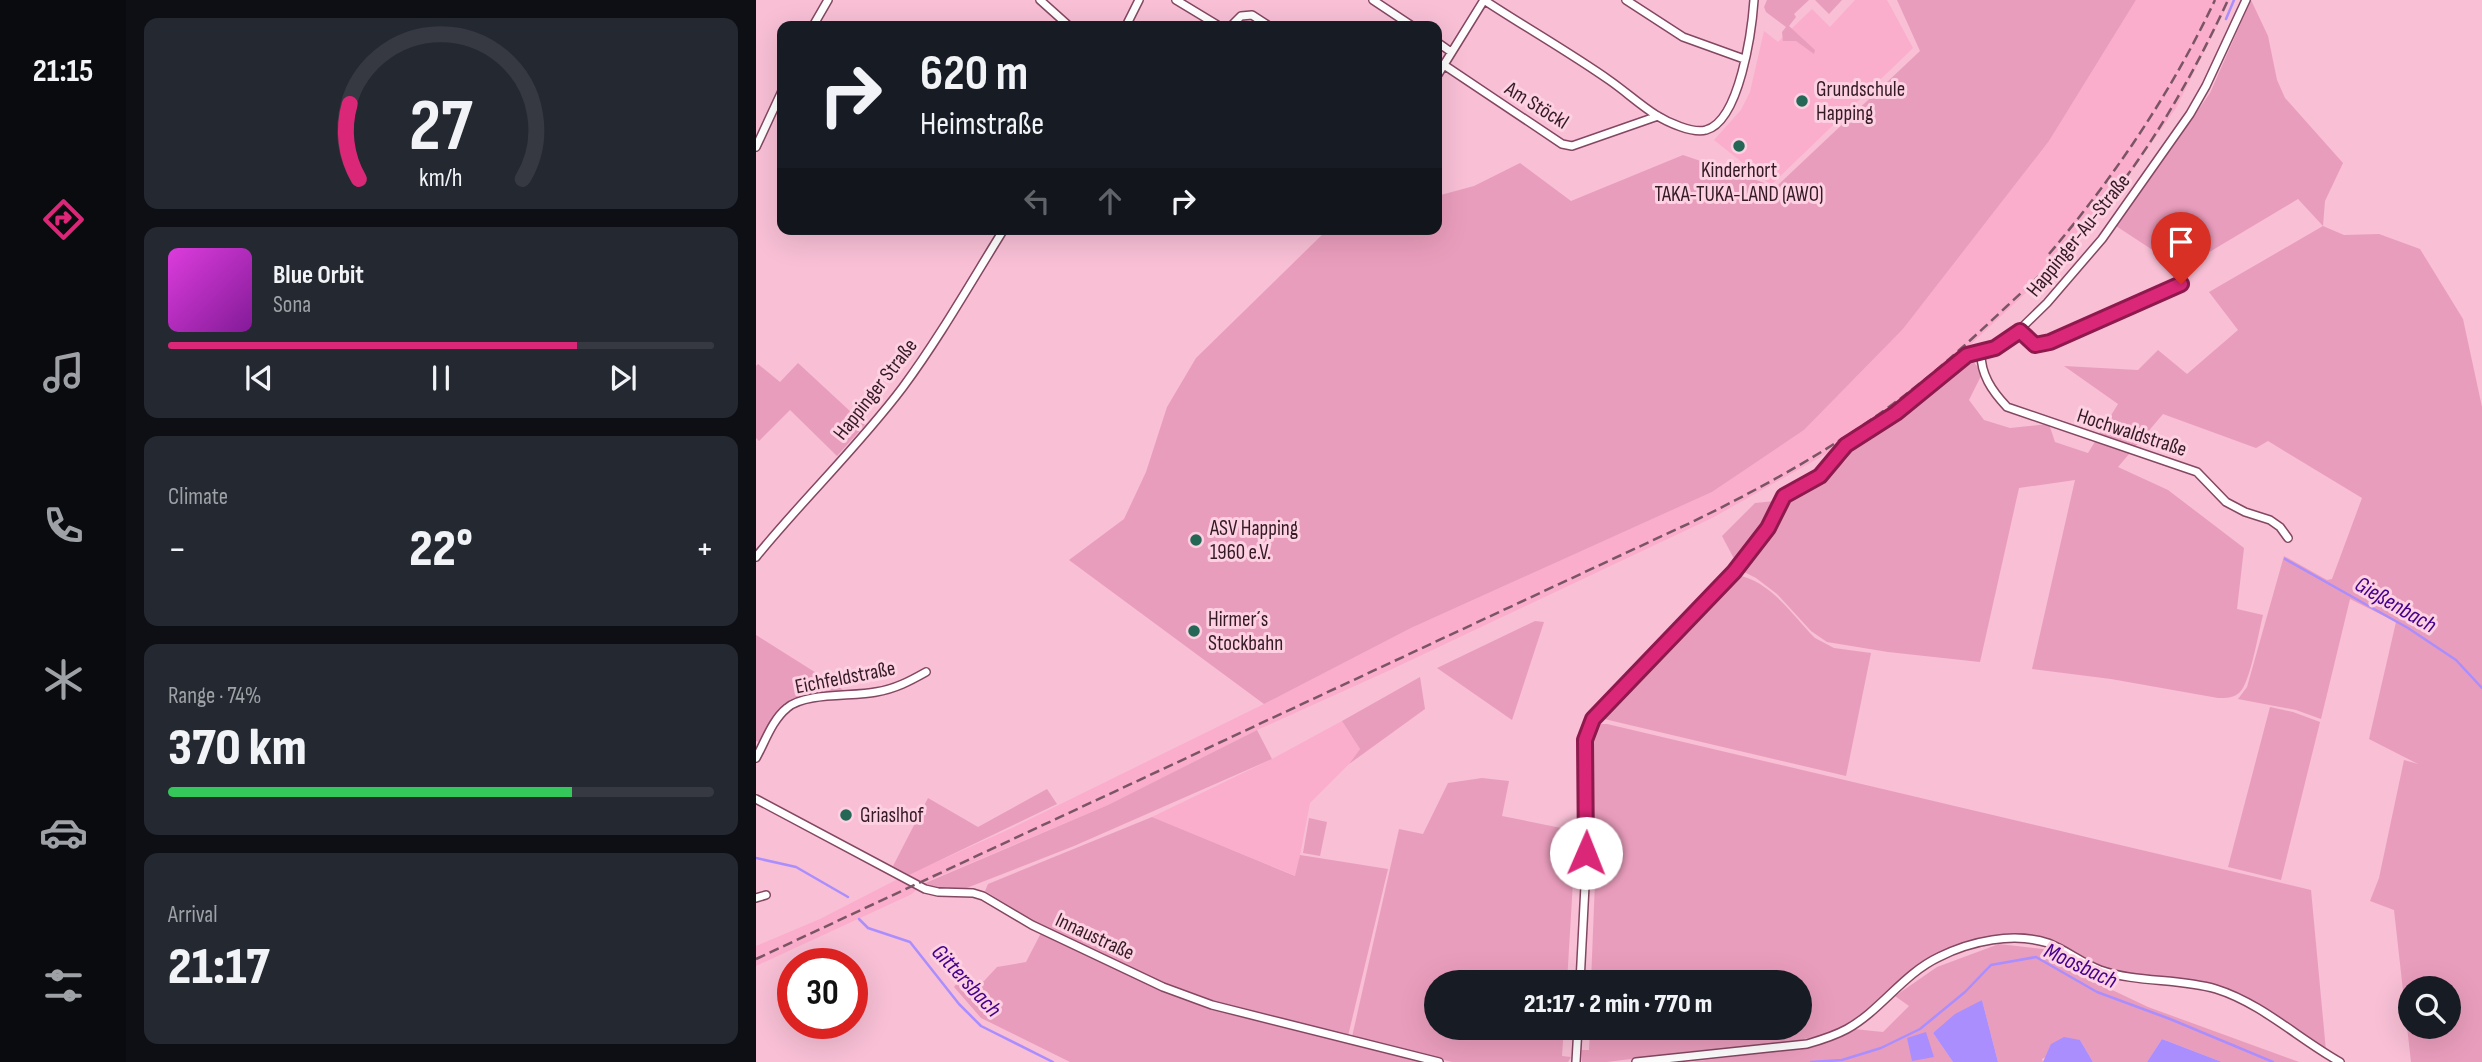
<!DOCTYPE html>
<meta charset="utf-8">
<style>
:root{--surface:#171b24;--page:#242831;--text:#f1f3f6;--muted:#9ea1a6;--line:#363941;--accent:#db2777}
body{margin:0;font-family:"Sofia Sans Condensed",sans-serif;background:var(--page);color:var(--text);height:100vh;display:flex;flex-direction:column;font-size:26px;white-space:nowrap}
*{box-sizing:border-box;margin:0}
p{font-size:23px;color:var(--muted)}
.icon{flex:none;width:38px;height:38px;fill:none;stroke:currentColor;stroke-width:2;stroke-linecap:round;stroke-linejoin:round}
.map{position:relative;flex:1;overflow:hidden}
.panel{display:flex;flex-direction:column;gap:18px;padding:18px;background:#0d0f14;width:630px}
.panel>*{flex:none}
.top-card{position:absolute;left:21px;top:21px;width:665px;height:214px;border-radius:14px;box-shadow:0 7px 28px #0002;background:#171b24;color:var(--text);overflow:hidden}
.controls{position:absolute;left:1642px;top:976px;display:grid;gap:14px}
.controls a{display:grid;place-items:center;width:63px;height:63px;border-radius:50%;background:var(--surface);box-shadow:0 7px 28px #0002;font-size:35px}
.speed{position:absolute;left:21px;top:948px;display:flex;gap:14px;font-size:35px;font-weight:700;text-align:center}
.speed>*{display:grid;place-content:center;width:91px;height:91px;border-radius:50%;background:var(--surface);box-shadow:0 7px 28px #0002;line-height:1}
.speed .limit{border:10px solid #d22;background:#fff;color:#111}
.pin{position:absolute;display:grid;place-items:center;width:60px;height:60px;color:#fff;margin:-72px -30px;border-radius:50% 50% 50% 0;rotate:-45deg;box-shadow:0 0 7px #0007}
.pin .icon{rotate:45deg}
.me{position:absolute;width:77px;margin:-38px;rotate:1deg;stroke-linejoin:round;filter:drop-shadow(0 0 5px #0008)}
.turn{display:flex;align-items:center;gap:24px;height:147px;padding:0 28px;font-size:32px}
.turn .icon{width:91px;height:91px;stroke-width:2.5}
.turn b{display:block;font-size:49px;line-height:60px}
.lanes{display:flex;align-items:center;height:66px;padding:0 28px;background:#0003;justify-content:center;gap:35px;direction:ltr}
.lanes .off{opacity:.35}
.big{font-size:52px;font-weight:800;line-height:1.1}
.panel .card{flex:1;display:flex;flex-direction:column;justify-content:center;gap:10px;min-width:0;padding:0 24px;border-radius:14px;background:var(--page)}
.panel .dial{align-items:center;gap:0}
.dial svg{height:182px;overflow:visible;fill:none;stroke:var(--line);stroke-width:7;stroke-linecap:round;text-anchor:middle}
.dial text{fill:var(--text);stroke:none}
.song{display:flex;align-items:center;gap:21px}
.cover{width:84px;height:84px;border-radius:10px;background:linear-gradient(135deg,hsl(300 70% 55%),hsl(290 70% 35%))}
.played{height:7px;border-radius:4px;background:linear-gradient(90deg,var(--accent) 75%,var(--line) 75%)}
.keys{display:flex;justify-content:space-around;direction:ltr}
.heat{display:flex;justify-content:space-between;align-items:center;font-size:38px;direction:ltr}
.charge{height:10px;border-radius:5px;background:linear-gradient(90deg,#34c759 74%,var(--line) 0)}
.trip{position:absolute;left:668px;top:970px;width:388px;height:70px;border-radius:35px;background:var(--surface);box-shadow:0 7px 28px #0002;font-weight:800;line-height:70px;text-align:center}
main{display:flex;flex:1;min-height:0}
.tab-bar{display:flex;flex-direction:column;width:126px;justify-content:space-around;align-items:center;background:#090b0e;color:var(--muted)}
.tab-bar .icon{width:49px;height:49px}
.tab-bar .current{color:var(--accent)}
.tab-bar b{font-size:32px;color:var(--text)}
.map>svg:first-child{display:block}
.built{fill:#fbadcc}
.green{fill:#e99dbc;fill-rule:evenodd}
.water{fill:#aa8efd}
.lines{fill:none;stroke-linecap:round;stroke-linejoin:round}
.stream{stroke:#aa8efd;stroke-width:2.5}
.minor-casing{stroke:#844762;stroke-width:10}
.minor{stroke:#fff;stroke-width:7}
.rail{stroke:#7a5564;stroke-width:2.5;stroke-dasharray:10 5;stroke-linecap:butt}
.route-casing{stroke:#8e194d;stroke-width:18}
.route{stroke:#db2777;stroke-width:12}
.poi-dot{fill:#256756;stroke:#fdd1e1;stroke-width:2.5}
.labels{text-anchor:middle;stroke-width:6;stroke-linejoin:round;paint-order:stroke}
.poi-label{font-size:21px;fill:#341a25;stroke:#fdd1e1;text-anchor:start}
.street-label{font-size:21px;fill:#341a25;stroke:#fdd1e1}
.water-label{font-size:23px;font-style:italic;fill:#43018d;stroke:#fdd1e1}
</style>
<main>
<nav class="tab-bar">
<b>21:15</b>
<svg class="icon current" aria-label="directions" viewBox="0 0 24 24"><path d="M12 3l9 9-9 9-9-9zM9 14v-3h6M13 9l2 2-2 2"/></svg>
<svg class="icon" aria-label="music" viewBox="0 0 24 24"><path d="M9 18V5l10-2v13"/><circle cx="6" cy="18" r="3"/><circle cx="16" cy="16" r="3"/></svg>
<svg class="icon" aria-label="phone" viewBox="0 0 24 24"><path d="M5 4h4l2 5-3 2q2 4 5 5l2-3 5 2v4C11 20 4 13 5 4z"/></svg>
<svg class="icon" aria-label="climate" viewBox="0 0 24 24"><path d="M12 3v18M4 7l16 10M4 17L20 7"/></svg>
<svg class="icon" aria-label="car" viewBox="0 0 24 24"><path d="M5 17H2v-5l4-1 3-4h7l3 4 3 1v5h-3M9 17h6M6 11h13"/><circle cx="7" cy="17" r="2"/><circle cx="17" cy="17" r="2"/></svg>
<svg class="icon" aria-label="filters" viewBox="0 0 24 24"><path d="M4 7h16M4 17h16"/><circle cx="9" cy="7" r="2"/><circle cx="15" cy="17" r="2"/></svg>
</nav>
<section class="panel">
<div class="card dial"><svg viewBox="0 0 100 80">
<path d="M14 69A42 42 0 1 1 86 69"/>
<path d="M14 69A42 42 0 0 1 10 36" stroke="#db2777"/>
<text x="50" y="56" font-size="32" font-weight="700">27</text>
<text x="50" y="72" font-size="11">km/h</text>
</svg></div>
<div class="card">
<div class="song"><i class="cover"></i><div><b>Blue Orbit</b><p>Sona</p></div></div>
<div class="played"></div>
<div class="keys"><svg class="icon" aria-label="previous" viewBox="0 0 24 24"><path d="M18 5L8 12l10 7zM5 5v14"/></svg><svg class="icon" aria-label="pause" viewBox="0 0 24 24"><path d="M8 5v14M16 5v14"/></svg><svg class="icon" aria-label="next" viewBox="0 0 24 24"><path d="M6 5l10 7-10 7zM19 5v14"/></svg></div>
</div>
<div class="card"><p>Climate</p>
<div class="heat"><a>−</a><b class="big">22°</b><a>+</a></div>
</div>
<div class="card"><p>Range · 74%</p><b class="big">370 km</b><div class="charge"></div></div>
<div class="card"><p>Arrival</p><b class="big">21:17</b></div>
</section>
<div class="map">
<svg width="1726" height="1062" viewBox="0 0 1726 1062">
<rect width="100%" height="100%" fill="#f8bfd5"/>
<!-- built -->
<path class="built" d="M 1099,0 L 1131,0 L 1157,48 L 1015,185 L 958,140 L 985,110 L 994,92 L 1008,31 L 1022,42 L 1056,9 L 1074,27 Z
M 1380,0 L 1474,0 L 1420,108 L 1373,175 L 1331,228 L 1287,277 L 1216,343 L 1169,382 L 1070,454 L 956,518 L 634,670 L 501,730 L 352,805 L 167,883 L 156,894 L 0,966 L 0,946 L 64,919 L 138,881 L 256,828 L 508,704 L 655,628 L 956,492 L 1048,430 L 1147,329 L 1293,141 Z
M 586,721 L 604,749 L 593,764 L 554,803 L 540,876 L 396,817 L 516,759 Z"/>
<!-- green -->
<path class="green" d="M 1011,0 L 1053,0 L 1038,14 L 1040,17 L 1033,26 L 1059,50 L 1058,54 L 1040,41 L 1027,41 L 1026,32 L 1030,27 L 1010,12 L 1008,7 Z
M 1059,0 L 1086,0 L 1073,14 Z
M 1141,0 L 1380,0 L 1293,141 L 1147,329 L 1048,430 L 956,492 L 655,628 L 508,704 L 313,560 L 368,519 L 390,472 L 411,407 L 440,358 L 572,229 L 681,229 L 681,196 L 718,186 L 764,163 L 815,201 L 927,155 L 1020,187 L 1164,51 Z
M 1495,0 L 1512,36 L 1521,80 L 1529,98 L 1587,163 L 1569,201 L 1567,226 L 1588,235 L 1623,234 L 1664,249 L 1707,319 L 1726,407 L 1726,1062 L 1655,1062 L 1638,910 L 1614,901 L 1623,878 L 1648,760 L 1662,764 L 1613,739 L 1640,622 L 1594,599 L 1565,719 L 1540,710 L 1482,699 L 1491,687 L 1528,556 L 1571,580 L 1576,579 L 1606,498 L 1512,441 L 1500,448 L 1407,414 L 1362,467 L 1412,490 L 1488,548 L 1481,609 L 1507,615 C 1503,630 1494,683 1484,692 C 1478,698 1471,698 1462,698 L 1355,679 L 1276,669 L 1319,480 L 1263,488 L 1224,662 L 1132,652 L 1071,642 L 1055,631 L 1021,594 L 1000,578 L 984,570 L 966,536 L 999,503 L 1040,499 L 1089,461 L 1101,444 L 1211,358 L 1214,358 L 1221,366 L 1225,376 L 1213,400 L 1228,420 L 1254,428 L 1293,424 L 1299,442 L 1332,453 L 1362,404 L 1308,366 L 1382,370 L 1402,350 L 1431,374 L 1482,330 L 1453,292 L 1567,226 L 1542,199 L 1440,260 L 1415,262 L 1360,226 L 1454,93 ZM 1654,989 L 1692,989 L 1692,1027 L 1654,1027 Z
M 42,363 L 109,425 L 81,456 L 34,410 L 3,441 L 0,438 L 0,366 L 2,364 L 24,382 Z
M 980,575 C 1014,580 1036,615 1059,638 L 1078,648 L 1115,653 L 1090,776 L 844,718 Z
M 779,621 L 788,622 L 756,720 L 681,668 Z
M 0,635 L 92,693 L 30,705 L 3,742 L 0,741 Z
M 664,677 L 669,709 L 593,764 L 604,749 L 586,721 Z
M 1514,707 L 1537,712 L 1564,722 L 1525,880 L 1472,867 Z
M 842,724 L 851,724 L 1555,890 L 1570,1051 L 1459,986 L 1356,971 L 1345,968 L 1307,948 L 1252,936 L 1164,965 L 1091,1025 L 1071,1034 L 1021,1045 L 937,1051 L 851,1062 L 826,1062 L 826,1050 L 833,1050 L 834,1027 L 1045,1027 L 1045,982 L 835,982 L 841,831 L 834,806 L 832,746 L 834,731 Z
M 501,730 L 516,759 L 318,846 L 208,889 L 177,888 L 167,884 L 352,805 Z
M 726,778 L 753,781 L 746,816 L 820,831 L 811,982 L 681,982 L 681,1027 L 808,1027 L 806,1056 L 815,1057 L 812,1062 L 696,1062 L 596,1037 L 643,829 L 667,834 L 692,783 Z
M 291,789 L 301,804 L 153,875 L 137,866 L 172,798 L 222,827 Z
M 396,817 L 539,876 L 544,855 L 632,869 L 592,1036 L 484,1010 L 418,987 L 301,935 L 229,891 L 232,884 Z
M 553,818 L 571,822 L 564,856 L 547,853 Z
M 285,933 L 442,1004 L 671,1062 L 314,1062 L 225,1018 L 198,987 L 201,983 L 219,984 L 228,981 L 241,967 L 270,962 Z
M 1243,944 L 1287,949 L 1352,988 L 1392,1007 L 1543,1062 L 1466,1062 L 1406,1039 L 1391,1062 L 1337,1062 L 1324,1040 L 1286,1059 L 1287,1062 L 1242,1062 L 1226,1000 L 1177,1033 L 1197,1062 L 934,1062 L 1061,1046 L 1098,1029 L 1127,1032 L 1153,1006 L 1139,996 L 1181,967 Z"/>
<!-- water -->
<path class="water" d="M 1226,1000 L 1242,1062 L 1197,1062 L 1177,1033 L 1199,1014 Z
M 1170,1032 L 1178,1057 L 1156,1061 L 1151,1038 Z
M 1308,1037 L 1324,1040 L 1337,1062 L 1287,1062 L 1295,1044 Z
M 1406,1039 L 1466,1062 L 1391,1062 Z"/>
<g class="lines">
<!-- stream -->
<path class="stream" d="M 1470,19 L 1478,0
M 1529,559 L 1652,628 L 1700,660 L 1726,688
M 0,858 L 40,867 L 92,897
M 103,919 L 112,928 L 154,942 L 203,1004 L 225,1026 L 297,1062
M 1055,1062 L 1086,1060 L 1125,1048 L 1164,1029 L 1209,992 L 1235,965 L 1280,957 L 1341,992 L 1414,1019 L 1517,1062"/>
<!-- minor casing -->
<g class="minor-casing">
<path id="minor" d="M 284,0 L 313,26
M 420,0 L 463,26
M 617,0 L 656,26
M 870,0 L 927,37 L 988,59
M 57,26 L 72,0
M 370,26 L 383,0
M 475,26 L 485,16 L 496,15 L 513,26
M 681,42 L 695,52
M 688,65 L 806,144 L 816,146 L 902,116
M 681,76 L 728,0 C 769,27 813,52 853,80 C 869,91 884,105 900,115 C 911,122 937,134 950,130 C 984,121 996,29 998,0
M 0,147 L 26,91
M 1264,331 L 1275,342 L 1283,346 L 1425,284
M 1225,351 C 1224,374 1236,391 1251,407 L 1441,472 L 1470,502 L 1489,512 L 1514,520 L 1524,527 L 1532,538
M 0,557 C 47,499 102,447 147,387 C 184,337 215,282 248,229
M 0,758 C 9,742 16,720 31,708 C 49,692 97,697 120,692 C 139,689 154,681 170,672
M 0,799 L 169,889 L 182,892 L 217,893 L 227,896 L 276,925 L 407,987 L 456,1005 L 683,1062
M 0,898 L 10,895
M 824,982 L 832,828 L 829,740 L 837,719 L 978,572 L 1012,528 L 1028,497 L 1064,476 L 1090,445 L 1140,413 L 1211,355 L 1239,348 L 1254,339 L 1291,303 L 1346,239 L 1434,114 L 1450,86 L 1490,0
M 820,1062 L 822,1027
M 880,1062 L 1051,1044 C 1065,1040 1078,1036 1091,1029 C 1125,1010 1147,974 1183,957 C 1215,941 1257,932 1292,943 C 1310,950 1326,963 1344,970 C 1381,983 1422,978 1460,989 C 1505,1003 1543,1039 1584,1062"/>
</g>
<!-- minor -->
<use href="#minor" class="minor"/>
<!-- rail -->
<path class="rail" d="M 1293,254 C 1359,176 1415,93 1459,0
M 0,959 L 936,522 C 1006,488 1074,450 1137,404 C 1177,375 1214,341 1250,307 C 1289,271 1326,234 1359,192 C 1404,133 1441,67 1472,0"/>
</g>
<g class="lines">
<!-- route casing -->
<g class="route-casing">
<path id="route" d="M 830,853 L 829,740 L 837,719 L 978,572 L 1012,528 L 1028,496 L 1064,476 L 1090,445 L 1140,413 L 1211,355 L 1239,348 L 1264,331 L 1279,345 L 1294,342 L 1425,284"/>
</g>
<!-- route -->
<use href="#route" class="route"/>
</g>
<!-- markers -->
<g class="poi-dot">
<circle cx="1046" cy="101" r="7"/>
<circle cx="983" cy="146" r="7"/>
<circle cx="440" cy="540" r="7"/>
<circle cx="438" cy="631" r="7"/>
<circle cx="90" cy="815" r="7"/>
</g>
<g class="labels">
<!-- poi labels -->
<g class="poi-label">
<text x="1060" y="96">Grundschule<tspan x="1060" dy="24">Happing</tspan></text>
<text x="983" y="177" text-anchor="middle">Kinderhort<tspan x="983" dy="24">TAKA-TUKA-LAND (AWO)</tspan></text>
<text x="454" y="535">ASV Happing<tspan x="454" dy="24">1960 e.V.</tspan></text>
<text x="452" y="626">Hirmer´s<tspan x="452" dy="24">Stockbahn</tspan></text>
<text x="104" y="822">Griaslhof</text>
</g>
<!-- street labels -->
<g class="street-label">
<text transform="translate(781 105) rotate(32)" y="7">Am Stöckl</text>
<text transform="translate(1322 235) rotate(-51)" y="7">Happinger-Au-Straße</text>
<text transform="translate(119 389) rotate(-52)" y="7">Happinger Straße</text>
<text transform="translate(1376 432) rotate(18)" y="7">Hochwaldstraße</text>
<text transform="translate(89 677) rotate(-11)" y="7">Eichfeldstraße</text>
<text transform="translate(339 936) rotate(25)" y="7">Innaustraße</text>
</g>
<!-- water labels -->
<g class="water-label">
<text transform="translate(1640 604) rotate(30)" y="8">Gießenbach</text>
<text transform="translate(1325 965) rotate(25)" y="8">Moosbach</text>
<text transform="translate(211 980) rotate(47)" y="8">Gittersbach</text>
</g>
</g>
</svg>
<div class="controls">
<a><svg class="icon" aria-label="search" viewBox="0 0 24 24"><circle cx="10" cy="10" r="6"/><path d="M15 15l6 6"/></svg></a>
</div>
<div class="speed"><div class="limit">30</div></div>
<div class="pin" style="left:1425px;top:284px;background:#d93025"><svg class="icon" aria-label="arrive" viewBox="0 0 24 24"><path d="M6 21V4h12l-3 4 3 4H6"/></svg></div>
<svg class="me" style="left:830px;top:853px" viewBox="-20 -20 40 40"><circle r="19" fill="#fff"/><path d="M0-13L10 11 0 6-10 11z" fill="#db2777"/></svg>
<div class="trip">21:17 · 2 min · 770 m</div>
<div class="top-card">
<div class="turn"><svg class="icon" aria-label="right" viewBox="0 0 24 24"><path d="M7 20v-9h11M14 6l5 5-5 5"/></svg><div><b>620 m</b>Heimstraße</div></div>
<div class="lanes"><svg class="icon off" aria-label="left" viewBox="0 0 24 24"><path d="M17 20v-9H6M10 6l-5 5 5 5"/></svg><svg class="icon off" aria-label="ahead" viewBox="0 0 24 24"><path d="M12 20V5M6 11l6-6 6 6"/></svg><svg class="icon" aria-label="right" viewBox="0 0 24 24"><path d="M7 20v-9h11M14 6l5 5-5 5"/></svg></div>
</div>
</div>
</main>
